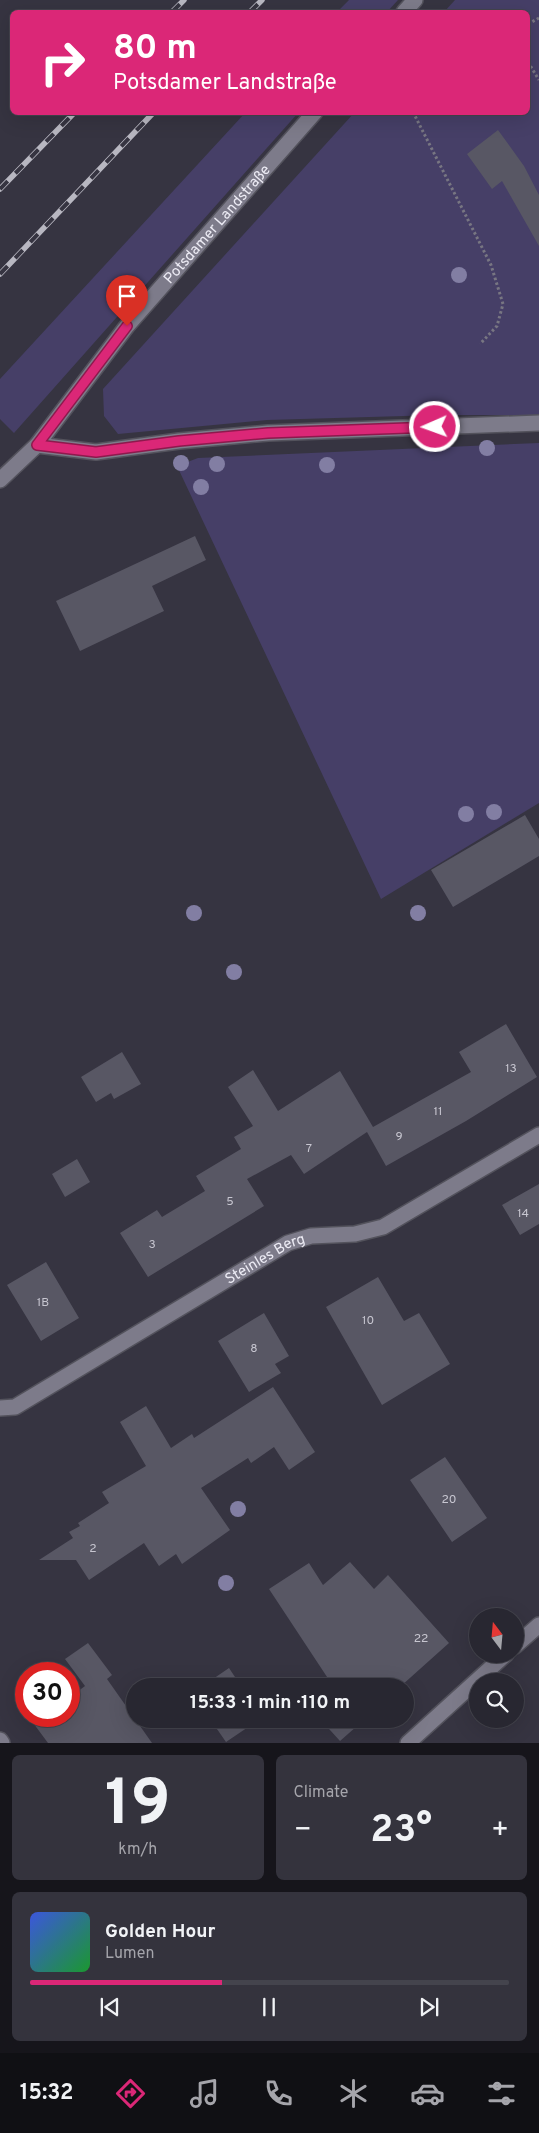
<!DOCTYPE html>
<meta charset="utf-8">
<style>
:root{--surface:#282731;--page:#34333d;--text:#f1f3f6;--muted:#a5a5ab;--line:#44444d;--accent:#db2777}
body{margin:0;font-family:Overpass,sans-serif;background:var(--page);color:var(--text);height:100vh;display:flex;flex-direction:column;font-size:19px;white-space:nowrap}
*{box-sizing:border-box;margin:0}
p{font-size:16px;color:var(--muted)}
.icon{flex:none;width:28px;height:28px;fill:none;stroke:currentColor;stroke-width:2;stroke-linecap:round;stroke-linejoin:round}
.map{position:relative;height:1743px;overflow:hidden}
.drawer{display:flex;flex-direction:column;gap:12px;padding:12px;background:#16151b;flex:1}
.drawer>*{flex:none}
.banner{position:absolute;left:10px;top:10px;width:520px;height:105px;border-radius:8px;box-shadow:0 5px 20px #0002,0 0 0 1px var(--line);background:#db2777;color:#fff;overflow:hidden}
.needle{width:32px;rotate:344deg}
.fabs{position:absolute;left:469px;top:1608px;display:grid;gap:10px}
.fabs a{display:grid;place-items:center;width:55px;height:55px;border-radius:50%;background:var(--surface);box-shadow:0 5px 20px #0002,0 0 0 1px var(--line);font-size:25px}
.speed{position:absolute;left:15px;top:1662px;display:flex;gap:10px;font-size:25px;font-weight:700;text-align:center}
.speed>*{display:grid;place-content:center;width:65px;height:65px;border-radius:50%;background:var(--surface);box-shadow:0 5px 20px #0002,0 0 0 1px var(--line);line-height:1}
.speed .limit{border:8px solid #d22;background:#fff;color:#111}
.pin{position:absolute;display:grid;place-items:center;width:42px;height:42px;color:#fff;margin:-51px -21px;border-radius:50% 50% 50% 0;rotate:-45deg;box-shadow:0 0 5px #0007}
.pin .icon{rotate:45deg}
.me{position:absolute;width:55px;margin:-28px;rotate:268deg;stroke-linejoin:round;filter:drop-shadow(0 0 4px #0008)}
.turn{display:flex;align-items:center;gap:18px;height:105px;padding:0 20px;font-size:22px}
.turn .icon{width:65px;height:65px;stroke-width:2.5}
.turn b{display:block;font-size:35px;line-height:42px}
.big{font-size:38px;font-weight:700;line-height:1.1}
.drawer .card{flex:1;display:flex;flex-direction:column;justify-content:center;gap:8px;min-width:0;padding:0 18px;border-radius:8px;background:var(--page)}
.drawer .dial{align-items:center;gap:0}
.dial b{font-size:65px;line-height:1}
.song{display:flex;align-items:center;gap:15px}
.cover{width:60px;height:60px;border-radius:8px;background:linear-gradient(135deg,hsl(230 70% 55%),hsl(130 70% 35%))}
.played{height:5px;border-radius:2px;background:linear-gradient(90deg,var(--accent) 40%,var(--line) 40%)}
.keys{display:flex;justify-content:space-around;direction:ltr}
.heat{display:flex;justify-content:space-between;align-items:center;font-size:28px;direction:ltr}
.drawer .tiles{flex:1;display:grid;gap:12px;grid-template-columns:1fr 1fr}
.card:last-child{grid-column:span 2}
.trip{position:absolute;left:126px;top:1678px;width:288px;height:50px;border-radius:25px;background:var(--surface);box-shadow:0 5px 20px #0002,0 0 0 1px var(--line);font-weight:700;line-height:50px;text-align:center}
.tab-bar{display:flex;height:80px;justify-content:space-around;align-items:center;background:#101014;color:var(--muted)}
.tab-bar .icon{width:35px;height:35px}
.tab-bar .current{color:var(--accent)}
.tab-bar b{font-size:22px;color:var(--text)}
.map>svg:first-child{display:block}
.green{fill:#463f67}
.building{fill:#585764}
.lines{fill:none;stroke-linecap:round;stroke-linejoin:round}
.street-casing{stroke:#53525c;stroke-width:18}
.path{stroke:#787682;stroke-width:3;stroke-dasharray:2.5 2.5;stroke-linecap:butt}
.street{stroke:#7d7b8a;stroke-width:15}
.rail-casing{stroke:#b8b7c1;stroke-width:5.5}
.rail{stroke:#363441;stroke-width:4;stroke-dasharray:11;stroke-linecap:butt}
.tree{fill:#827ea3}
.route-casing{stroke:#8e194d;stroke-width:12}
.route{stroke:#db2777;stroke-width:9}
.labels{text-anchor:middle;stroke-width:5;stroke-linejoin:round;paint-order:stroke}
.number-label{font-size:12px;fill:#c7c6d0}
.street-label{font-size:15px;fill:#ecebf4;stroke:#363441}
</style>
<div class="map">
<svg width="539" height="1743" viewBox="0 0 539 1743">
<rect width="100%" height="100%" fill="#363441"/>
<!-- green -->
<path class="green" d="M 349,0 L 398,0 L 387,12 L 337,12 Z
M 455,0 L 539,0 L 539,415 L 438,415 L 267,420 L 118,434 L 104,416 L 103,389 L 354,113 L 528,112 L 528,12 L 444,12 Z
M 245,113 L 298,113 L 14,433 L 0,419 L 0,379 Z
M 539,443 L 539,803 L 381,899 L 177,466 L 198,458 Z"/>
<!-- building -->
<path class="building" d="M 498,130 L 524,166 L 539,195 L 539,246 L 502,181 L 492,189 L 467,154 Z
M 195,536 L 206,560 L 152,586 L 164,611 L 80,651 L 56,601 Z
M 525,815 L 539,839 L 539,856 L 453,907 L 431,870 Z
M 506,1024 L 537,1077 L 466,1121 L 386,1166 L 367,1132 L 304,1174 L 291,1155 L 247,1179 L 264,1206 L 148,1277 L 120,1233 L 157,1210 L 162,1217 L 205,1191 L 196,1176 L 241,1149 L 234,1137 L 253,1126 L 228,1087 L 253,1070 L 278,1111 L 340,1071 L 373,1127 L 471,1072 L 459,1052 Z
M 122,1052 L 141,1084 L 114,1099 L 111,1093 L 96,1102 L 81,1077 Z
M 77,1159 L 90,1182 L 65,1197 L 52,1174 Z
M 539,1184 L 539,1224 L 520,1235 L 502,1205 Z
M 46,1262 L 79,1318 L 41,1341 L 7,1285 Z
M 378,1277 L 404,1321 L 419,1313 L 450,1364 L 382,1405 L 326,1307 Z
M 264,1313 L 289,1356 L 275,1364 L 281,1373 L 249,1392 L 218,1341 Z
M 273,1387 L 315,1452 L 289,1470 L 274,1447 L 251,1463 L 248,1458 L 201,1488 L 230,1530 L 182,1564 L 176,1554 L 159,1566 L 144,1543 L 89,1580 L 76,1560 L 39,1560 L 73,1538 L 69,1532 L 80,1526 L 78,1523 L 109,1503 L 102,1492 L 146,1466 L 120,1422 L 146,1406 L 171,1448 L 192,1434 L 194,1438 Z
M 445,1457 L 487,1518 L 452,1542 L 410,1480 Z
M 350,1562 L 374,1589 L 388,1575 L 449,1643 L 401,1686 L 328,1686 L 331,1683 L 269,1589 L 309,1563 L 323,1585 Z
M 88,1643 L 112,1675 L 107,1679 L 152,1743 L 48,1743 L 28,1716 L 69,1716 L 69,1698 L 85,1686 L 65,1659 Z
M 229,1668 L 241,1686 L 202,1686 L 210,1681 Z
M 210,1719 L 260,1719 L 226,1742 Z
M 320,1719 L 365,1719 L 340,1741 Z"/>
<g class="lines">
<!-- street casing -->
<g class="street-casing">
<g id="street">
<path d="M 404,12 L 415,0"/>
<path d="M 37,445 L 96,452 L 179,441 L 268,433 L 539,423"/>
<path id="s1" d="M 0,480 L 37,445 L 127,326 L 315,112"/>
<path id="s2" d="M 0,1408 L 15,1407 L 288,1243 L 311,1236 L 355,1234 L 383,1227 L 539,1135"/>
<path d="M 515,1646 L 539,1625"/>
<path d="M 0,1740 L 2,1743"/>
<path d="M 408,1743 L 506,1654"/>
</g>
</g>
<!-- path -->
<path class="path" d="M 528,24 L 539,18
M 528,62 L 539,80
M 413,112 L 491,265 L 503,304 L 497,326 L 480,344"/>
<!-- street -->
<use href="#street" class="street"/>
<!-- rail casing -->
<g class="rail-casing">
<path id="rail" d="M 172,12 L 184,0
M 250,12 L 262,0
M 0,189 L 75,112
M 0,274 L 154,112"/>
</g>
<!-- rail -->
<use href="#rail" class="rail"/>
</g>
<!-- trees -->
<g class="tree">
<circle cx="459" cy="275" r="8"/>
<circle cx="487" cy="448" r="8"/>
<circle cx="181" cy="463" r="8"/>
<circle cx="217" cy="464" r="8"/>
<circle cx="327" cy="465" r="8"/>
<circle cx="201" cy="487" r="8"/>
<circle cx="494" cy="812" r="8"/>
<circle cx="466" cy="814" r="8"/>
<circle cx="194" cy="913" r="8"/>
<circle cx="418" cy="913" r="8"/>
<circle cx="234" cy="972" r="8"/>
<circle cx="238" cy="1509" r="8"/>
<circle cx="226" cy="1583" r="8"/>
</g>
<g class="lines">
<!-- route casing -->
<g class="route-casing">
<path id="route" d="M 127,326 L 37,445 L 96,452 L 179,441 L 268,433 L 435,427"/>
</g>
<!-- route -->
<use href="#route" class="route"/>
</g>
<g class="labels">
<!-- number labels -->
<g class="number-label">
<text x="511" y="1072">13</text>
<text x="438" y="1115">11</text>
<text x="399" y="1140">9</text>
<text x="309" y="1152">7</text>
<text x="230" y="1205">5</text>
<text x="523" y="1217">14</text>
<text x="152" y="1248">3</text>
<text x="43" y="1306">1B</text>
<text x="368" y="1324">10</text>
<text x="254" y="1352">8</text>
<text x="449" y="1503">20</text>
<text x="93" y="1552">2</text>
<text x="421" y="1642">22</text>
</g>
<!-- street labels -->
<g class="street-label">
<text dy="5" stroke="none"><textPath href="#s1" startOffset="336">Potsdamer Landstraße</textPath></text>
<text dy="5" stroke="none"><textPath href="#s2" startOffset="306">Steinles Berg</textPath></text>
</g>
</g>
</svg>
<div class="fabs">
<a><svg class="needle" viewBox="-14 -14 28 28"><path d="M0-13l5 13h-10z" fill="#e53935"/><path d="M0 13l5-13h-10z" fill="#a5a5ab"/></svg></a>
<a><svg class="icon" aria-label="search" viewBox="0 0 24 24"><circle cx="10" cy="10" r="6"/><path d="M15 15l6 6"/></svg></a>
</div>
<div class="speed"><div class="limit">30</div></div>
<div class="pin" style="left:127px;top:326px;background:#d93025"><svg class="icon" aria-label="arrive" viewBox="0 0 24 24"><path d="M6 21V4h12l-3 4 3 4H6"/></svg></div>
<svg class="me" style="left:435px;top:427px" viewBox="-20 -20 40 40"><circle r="17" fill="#db2777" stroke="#fff" stroke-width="3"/><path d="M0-11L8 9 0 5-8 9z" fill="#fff"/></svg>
<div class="trip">15:33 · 1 min · 110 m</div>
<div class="banner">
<div class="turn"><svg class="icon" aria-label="right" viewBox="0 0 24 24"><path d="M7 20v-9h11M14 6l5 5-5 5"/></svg><div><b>80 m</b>Potsdamer Landstraße</div></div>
</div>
</div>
<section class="drawer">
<div class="tiles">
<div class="card dial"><b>19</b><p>km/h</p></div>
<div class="card"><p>Climate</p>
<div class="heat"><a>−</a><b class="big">23°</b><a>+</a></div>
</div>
<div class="card">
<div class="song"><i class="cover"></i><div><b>Golden Hour</b><p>Lumen</p></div></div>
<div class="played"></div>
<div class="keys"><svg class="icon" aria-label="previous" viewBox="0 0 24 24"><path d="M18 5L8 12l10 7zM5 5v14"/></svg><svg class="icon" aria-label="pause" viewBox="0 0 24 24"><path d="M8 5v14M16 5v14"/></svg><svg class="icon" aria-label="next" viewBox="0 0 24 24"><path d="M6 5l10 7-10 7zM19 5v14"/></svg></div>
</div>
</div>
</section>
<nav class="tab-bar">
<b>15:32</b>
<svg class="icon current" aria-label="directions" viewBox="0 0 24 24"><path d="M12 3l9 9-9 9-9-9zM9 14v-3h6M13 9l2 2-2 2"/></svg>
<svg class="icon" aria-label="music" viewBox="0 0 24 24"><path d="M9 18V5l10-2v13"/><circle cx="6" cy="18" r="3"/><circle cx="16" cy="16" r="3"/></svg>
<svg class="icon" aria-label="phone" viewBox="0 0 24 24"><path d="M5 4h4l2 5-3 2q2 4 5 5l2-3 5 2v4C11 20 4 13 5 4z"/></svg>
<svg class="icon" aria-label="climate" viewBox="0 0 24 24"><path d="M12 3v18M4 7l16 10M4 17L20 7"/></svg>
<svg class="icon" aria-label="car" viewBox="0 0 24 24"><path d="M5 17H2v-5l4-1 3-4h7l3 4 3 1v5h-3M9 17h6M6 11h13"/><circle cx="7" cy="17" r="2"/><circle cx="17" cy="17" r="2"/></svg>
<svg class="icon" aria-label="filters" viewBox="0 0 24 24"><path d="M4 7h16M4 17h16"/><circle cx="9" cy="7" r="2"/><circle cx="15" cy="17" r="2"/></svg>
</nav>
